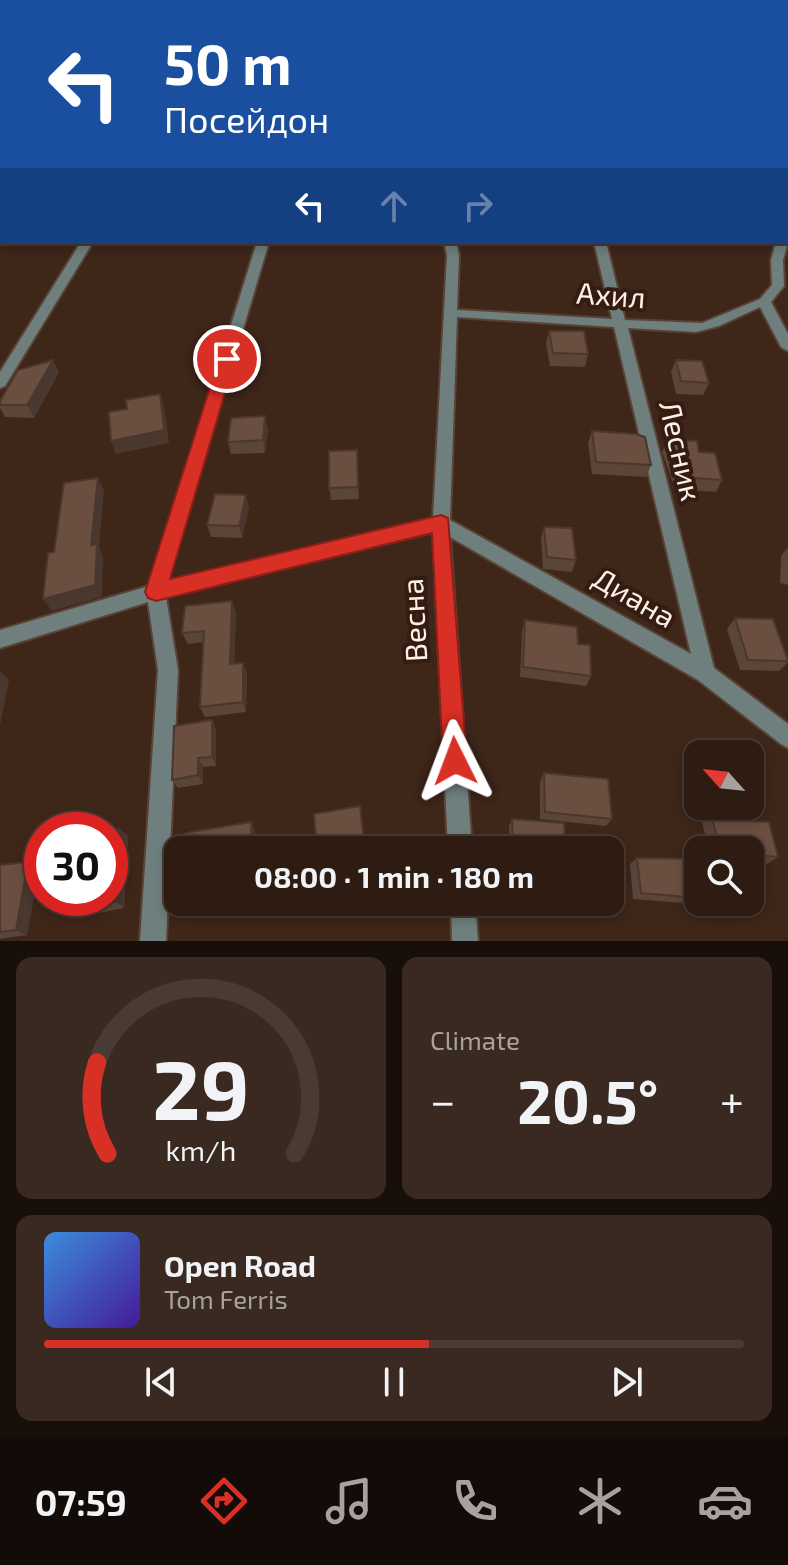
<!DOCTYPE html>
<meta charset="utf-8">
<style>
:root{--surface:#2e1c13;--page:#3a2921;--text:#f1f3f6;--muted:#a7a1a0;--line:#493a33;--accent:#d93025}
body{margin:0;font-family:"Exo 2",sans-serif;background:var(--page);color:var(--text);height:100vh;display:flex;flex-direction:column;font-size:30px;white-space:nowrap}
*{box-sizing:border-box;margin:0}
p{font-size:26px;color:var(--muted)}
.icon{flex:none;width:44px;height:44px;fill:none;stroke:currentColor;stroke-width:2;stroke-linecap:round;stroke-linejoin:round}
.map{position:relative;height:941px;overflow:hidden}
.panel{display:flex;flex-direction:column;gap:16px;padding:16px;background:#190f0a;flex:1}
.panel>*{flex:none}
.banner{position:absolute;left:0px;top:0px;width:788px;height:244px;box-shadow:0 4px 12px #0003,0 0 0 2px var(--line);background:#1a4fa0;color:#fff;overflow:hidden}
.needle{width:52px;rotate:297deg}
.controls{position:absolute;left:684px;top:740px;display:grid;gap:16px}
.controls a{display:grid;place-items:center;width:80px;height:80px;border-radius:16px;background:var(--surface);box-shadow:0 4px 12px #0003,0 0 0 2px var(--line);font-size:40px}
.speed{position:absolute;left:24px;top:812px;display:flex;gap:16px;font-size:40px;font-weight:700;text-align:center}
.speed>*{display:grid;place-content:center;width:104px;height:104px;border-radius:50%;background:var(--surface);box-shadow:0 4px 12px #0003,0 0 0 2px var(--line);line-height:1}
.speed .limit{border:12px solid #d22;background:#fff;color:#111}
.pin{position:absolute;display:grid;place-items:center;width:68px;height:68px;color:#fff;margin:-34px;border:4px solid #fff;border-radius:50%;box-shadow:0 2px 8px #0007}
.me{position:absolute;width:88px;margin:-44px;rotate:357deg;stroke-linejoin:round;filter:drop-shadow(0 0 6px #0008)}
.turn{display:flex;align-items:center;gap:28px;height:168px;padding:0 32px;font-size:36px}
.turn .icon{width:104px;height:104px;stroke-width:2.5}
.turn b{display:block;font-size:56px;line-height:68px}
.lanes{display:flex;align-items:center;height:76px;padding:0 32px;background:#0003;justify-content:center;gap:40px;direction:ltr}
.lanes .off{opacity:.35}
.big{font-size:60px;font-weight:700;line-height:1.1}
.panel .card{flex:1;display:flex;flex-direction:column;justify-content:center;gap:12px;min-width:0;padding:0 28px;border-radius:16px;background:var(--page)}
.panel .dial{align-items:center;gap:0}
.dial svg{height:208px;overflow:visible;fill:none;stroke:var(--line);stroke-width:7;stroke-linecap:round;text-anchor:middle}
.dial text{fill:var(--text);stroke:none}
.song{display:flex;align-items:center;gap:24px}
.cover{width:96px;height:96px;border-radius:12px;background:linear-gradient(135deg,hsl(210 70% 55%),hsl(260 70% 35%))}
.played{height:8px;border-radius:4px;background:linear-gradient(90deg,var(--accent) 55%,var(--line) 55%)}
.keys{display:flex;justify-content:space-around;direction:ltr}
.heat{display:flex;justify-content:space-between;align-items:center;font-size:44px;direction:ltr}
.panel .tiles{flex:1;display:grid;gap:16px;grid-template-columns:1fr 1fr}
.card:last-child{grid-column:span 2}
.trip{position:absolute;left:164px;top:836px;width:460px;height:80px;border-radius:16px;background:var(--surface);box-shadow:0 4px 12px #0003,0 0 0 2px var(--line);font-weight:700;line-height:80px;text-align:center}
.tab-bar{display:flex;height:128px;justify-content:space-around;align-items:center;background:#120b08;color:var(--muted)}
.tab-bar .icon{width:56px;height:56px}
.tab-bar .current{color:var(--accent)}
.tab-bar b{font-size:36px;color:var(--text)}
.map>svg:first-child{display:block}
.green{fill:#744934}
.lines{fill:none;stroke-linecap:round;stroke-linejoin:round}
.street-casing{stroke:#594236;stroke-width:4}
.street{fill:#6f7f7e;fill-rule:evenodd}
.wall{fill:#5b4438}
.shaded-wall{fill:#4a372e}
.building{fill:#6a4f41;stroke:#4a372e;stroke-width:2}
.route{fill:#d93025;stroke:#8d1f18;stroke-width:2}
.labels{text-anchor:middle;stroke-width:8;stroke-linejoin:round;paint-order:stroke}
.street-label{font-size:30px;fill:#fdf0e9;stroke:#341c10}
</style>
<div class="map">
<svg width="788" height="941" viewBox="0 0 788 941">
<rect width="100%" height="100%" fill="#3e2619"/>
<!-- green -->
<path class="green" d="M 115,0 L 677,0 L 677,2 L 113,2 Z"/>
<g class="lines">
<!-- street casing -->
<g class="street-casing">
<path id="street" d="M 752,0 L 758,0 L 758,2 L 752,2 Z
M 786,177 L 788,177 L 788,184 L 786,184 Z
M 0,199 L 2,199 L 0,206 Z
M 786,240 L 788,242 L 783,260 L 784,286 L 771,302 L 788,334 L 788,351 L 781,347 L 760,307 L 719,326 L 696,332 L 628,328 L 714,668 L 788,724 L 788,748 L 781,744 L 698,680 L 450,537 L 472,850 L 448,850 L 433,532 L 166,597 L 178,670 L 166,941 L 140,941 L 158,670 L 148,602 L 0,648 L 0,630 L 149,586 L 257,242 L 269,242 L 168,581 L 433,518 L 447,255 L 444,242 L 456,242 L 459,255 L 457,310 L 612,319 L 594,242 L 606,242 L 625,320 L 702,323 L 760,299 L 772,285 L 771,260 L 776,242 L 786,242 ZM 457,317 L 614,327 L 691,654 L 450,520 Z
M 81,242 L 93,242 L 5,386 L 0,388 L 0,372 Z
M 451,902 L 475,902 L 478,941 L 452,941 Z"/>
</g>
<!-- street -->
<use href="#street" class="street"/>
</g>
<!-- wall -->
<path class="wall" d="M 786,118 L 788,122 L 788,153 L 786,153 Z
M 549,331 L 588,354 L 585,367 L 550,366 L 546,343 Z
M 676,360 L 709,383 L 703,395 L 676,394 L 671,372 Z
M 59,372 L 34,418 L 5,417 L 0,408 L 0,401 Z
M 268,429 L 265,453 L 231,454 L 228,442 Z
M 592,431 L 651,465 L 646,477 L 592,474 L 588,443 Z
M 668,439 L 699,452 L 722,480 L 716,492 L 675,489 L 662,452 Z
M 357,450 L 359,499 L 331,500 L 329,488 Z
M 249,507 L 242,538 L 211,537 L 207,525 Z
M 544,527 L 576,560 L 572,572 L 543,569 L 541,539 Z
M 788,547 L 788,585 L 780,583 L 781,556 Z
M 236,612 L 234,664 L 243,663 L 247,673 L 246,712 L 205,717 L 200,707 L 203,642 L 188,644 L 182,633 Z
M 735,618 L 788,662 L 779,671 L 740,670 L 727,629 Z
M 525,620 L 578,644 L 591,676 L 586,686 L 520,677 L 522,631 Z
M 216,730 L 216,766 L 203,767 L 203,784 L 178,788 L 172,780 Z
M 544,773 L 612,819 L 606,826 L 540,819 L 540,782 Z
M 698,806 L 742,806 L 745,821 L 778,857 L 767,864 L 750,863 L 750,850 L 709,850 Z
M 512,819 L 566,850 L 509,850 L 509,826 Z
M 120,829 L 128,836 L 124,908 L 85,916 L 76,911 Z
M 637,858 L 698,864 L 698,902 L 699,902 L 696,904 L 633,899 L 630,864 Z
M 28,862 L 39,868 L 27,935 L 0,939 L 0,865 Z"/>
<!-- shaded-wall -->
<path class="shaded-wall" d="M 0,0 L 5,0 L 4,2 L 2,2 L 0,10 Z
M 12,0 L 26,0 L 23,2 L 12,2 Z
M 53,360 L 59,372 L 34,418 L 27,405 Z
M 160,394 L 164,407 L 169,443 L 116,454 L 111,441 Z
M 265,416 L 268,429 L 265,453 L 263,440 Z
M 98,478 L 104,490 L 99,547 L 103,556 L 102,597 L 52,611 L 43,599 L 91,545 Z
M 246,495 L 249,507 L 242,538 L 239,526 Z
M 232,601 L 236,612 L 234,675 L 230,664 Z
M 243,663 L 247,673 L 246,712 L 243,702 Z
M 0,671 L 9,680 L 0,726 Z
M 212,720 L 216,730 L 216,766 L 212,757 Z
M 198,758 L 203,767 L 203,784 L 198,775 Z
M 251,822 L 255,830 L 256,850 L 252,850 Z
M 120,829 L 128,836 L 124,908 L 116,902 Z
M 28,862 L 39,868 L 27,935 L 16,930 Z"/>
<!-- building -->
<path class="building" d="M 786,118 L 788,122 L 788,142 L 786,142 Z
M 549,331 L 584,331 L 588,354 L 553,353 Z
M 53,360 L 27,405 L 0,405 L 0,401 L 18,370 Z
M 676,360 L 702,361 L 709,383 L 681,381 Z
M 160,394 L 164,430 L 111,441 L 109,412 L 127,409 L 126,400 Z
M 265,416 L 263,440 L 228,442 L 231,418 Z
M 592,431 L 636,434 L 645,437 L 651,465 L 596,462 Z
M 668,439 L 697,441 L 699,452 L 715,453 L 722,480 L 681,477 Z
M 357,450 L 358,487 L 329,488 L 329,451 Z
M 98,478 L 91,545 L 97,544 L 95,585 L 43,599 L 48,553 L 54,552 L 64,483 Z
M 215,494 L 246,495 L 239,526 L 207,525 Z
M 544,527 L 572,528 L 576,560 L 547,557 Z
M 232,601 L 230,664 L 243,663 L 243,702 L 200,707 L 204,631 L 182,633 L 185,606 Z
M 735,618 L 773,619 L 788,661 L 748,660 Z
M 525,620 L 577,627 L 578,644 L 590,645 L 591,676 L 523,667 Z
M 212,720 L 212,757 L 198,758 L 198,775 L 172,780 L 174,726 Z
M 544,773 L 608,779 L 612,819 L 545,812 Z
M 360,806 L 365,850 L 317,850 L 314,814 Z
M 709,806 L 742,806 L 745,821 L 769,822 L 778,857 L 750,855 L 750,850 L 720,850 Z
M 512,819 L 564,823 L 566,850 L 513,850 Z
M 251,822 L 252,850 L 184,850 L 185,833 Z
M 120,829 L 116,902 L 76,911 L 77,898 L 110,898 L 110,831 Z
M 637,858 L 697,859 L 698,898 L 641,893 Z
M 28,862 L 16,930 L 0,932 L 0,865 Z"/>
<!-- route -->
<path class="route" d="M 227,353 L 235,359 L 170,579 L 441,515 L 448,518 L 467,761 L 464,770 L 455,773 L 446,770 L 443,761 L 432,533 L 156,601 L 148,598 L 145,592 L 219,359 Z"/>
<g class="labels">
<!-- street labels -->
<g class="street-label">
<text transform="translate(611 296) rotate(4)" y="10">Ахил</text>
<text transform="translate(680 451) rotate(77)" y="10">Лесник</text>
<text transform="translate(634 598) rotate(30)" y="10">Диана</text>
<text transform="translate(415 620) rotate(-93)" y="10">Весна</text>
</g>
</g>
</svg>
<div class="controls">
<a><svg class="needle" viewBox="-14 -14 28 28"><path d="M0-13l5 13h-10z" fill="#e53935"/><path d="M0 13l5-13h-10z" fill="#a7a1a0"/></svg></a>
<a><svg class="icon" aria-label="search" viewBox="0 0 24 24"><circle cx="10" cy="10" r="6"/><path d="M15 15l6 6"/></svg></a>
</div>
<div class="speed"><div class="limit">30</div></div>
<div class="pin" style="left:227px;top:359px;background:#d93025"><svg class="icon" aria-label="arrive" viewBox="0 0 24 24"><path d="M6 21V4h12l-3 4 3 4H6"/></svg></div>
<svg class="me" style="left:455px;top:761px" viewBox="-20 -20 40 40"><path d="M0-17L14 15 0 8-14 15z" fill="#d93025" stroke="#fff" stroke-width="4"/></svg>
<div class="trip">08:00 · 1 min · 180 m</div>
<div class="banner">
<div class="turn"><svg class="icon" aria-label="left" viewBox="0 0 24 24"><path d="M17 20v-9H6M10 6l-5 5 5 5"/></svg><div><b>50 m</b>Посейдон</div></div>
<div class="lanes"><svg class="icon" aria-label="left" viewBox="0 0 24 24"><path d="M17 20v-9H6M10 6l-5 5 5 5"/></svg><svg class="icon off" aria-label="ahead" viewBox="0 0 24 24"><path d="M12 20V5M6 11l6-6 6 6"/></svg><svg class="icon off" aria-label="right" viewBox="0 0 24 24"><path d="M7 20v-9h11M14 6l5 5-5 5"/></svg></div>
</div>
</div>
<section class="panel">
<div class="tiles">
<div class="card dial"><svg viewBox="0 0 100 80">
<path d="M14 69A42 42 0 1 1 86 69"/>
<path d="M14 69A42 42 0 0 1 10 34" stroke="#d93025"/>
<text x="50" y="56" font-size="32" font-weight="700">29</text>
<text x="50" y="72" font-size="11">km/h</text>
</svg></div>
<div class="card"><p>Climate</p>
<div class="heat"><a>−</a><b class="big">20.5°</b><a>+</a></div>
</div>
<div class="card">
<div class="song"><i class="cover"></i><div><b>Open Road</b><p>Tom Ferris</p></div></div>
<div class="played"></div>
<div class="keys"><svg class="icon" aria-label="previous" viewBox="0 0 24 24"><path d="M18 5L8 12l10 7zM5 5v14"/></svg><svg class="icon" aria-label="pause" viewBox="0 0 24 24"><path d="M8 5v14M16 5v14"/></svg><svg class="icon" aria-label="next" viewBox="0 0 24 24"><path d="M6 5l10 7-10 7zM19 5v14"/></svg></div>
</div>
</div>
</section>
<nav class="tab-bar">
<b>07:59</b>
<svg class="icon current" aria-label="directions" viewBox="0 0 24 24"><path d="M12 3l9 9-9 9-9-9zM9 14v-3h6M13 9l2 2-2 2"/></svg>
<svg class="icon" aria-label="music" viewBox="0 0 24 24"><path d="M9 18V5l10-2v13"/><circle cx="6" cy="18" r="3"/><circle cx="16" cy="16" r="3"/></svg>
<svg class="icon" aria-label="phone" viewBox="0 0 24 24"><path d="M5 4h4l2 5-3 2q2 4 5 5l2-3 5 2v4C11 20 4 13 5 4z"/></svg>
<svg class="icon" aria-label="climate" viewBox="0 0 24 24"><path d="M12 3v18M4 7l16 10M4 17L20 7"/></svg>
<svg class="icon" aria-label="car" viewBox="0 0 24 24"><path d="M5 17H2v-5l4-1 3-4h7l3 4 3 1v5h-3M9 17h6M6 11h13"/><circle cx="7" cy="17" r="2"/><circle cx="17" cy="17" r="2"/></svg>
</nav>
